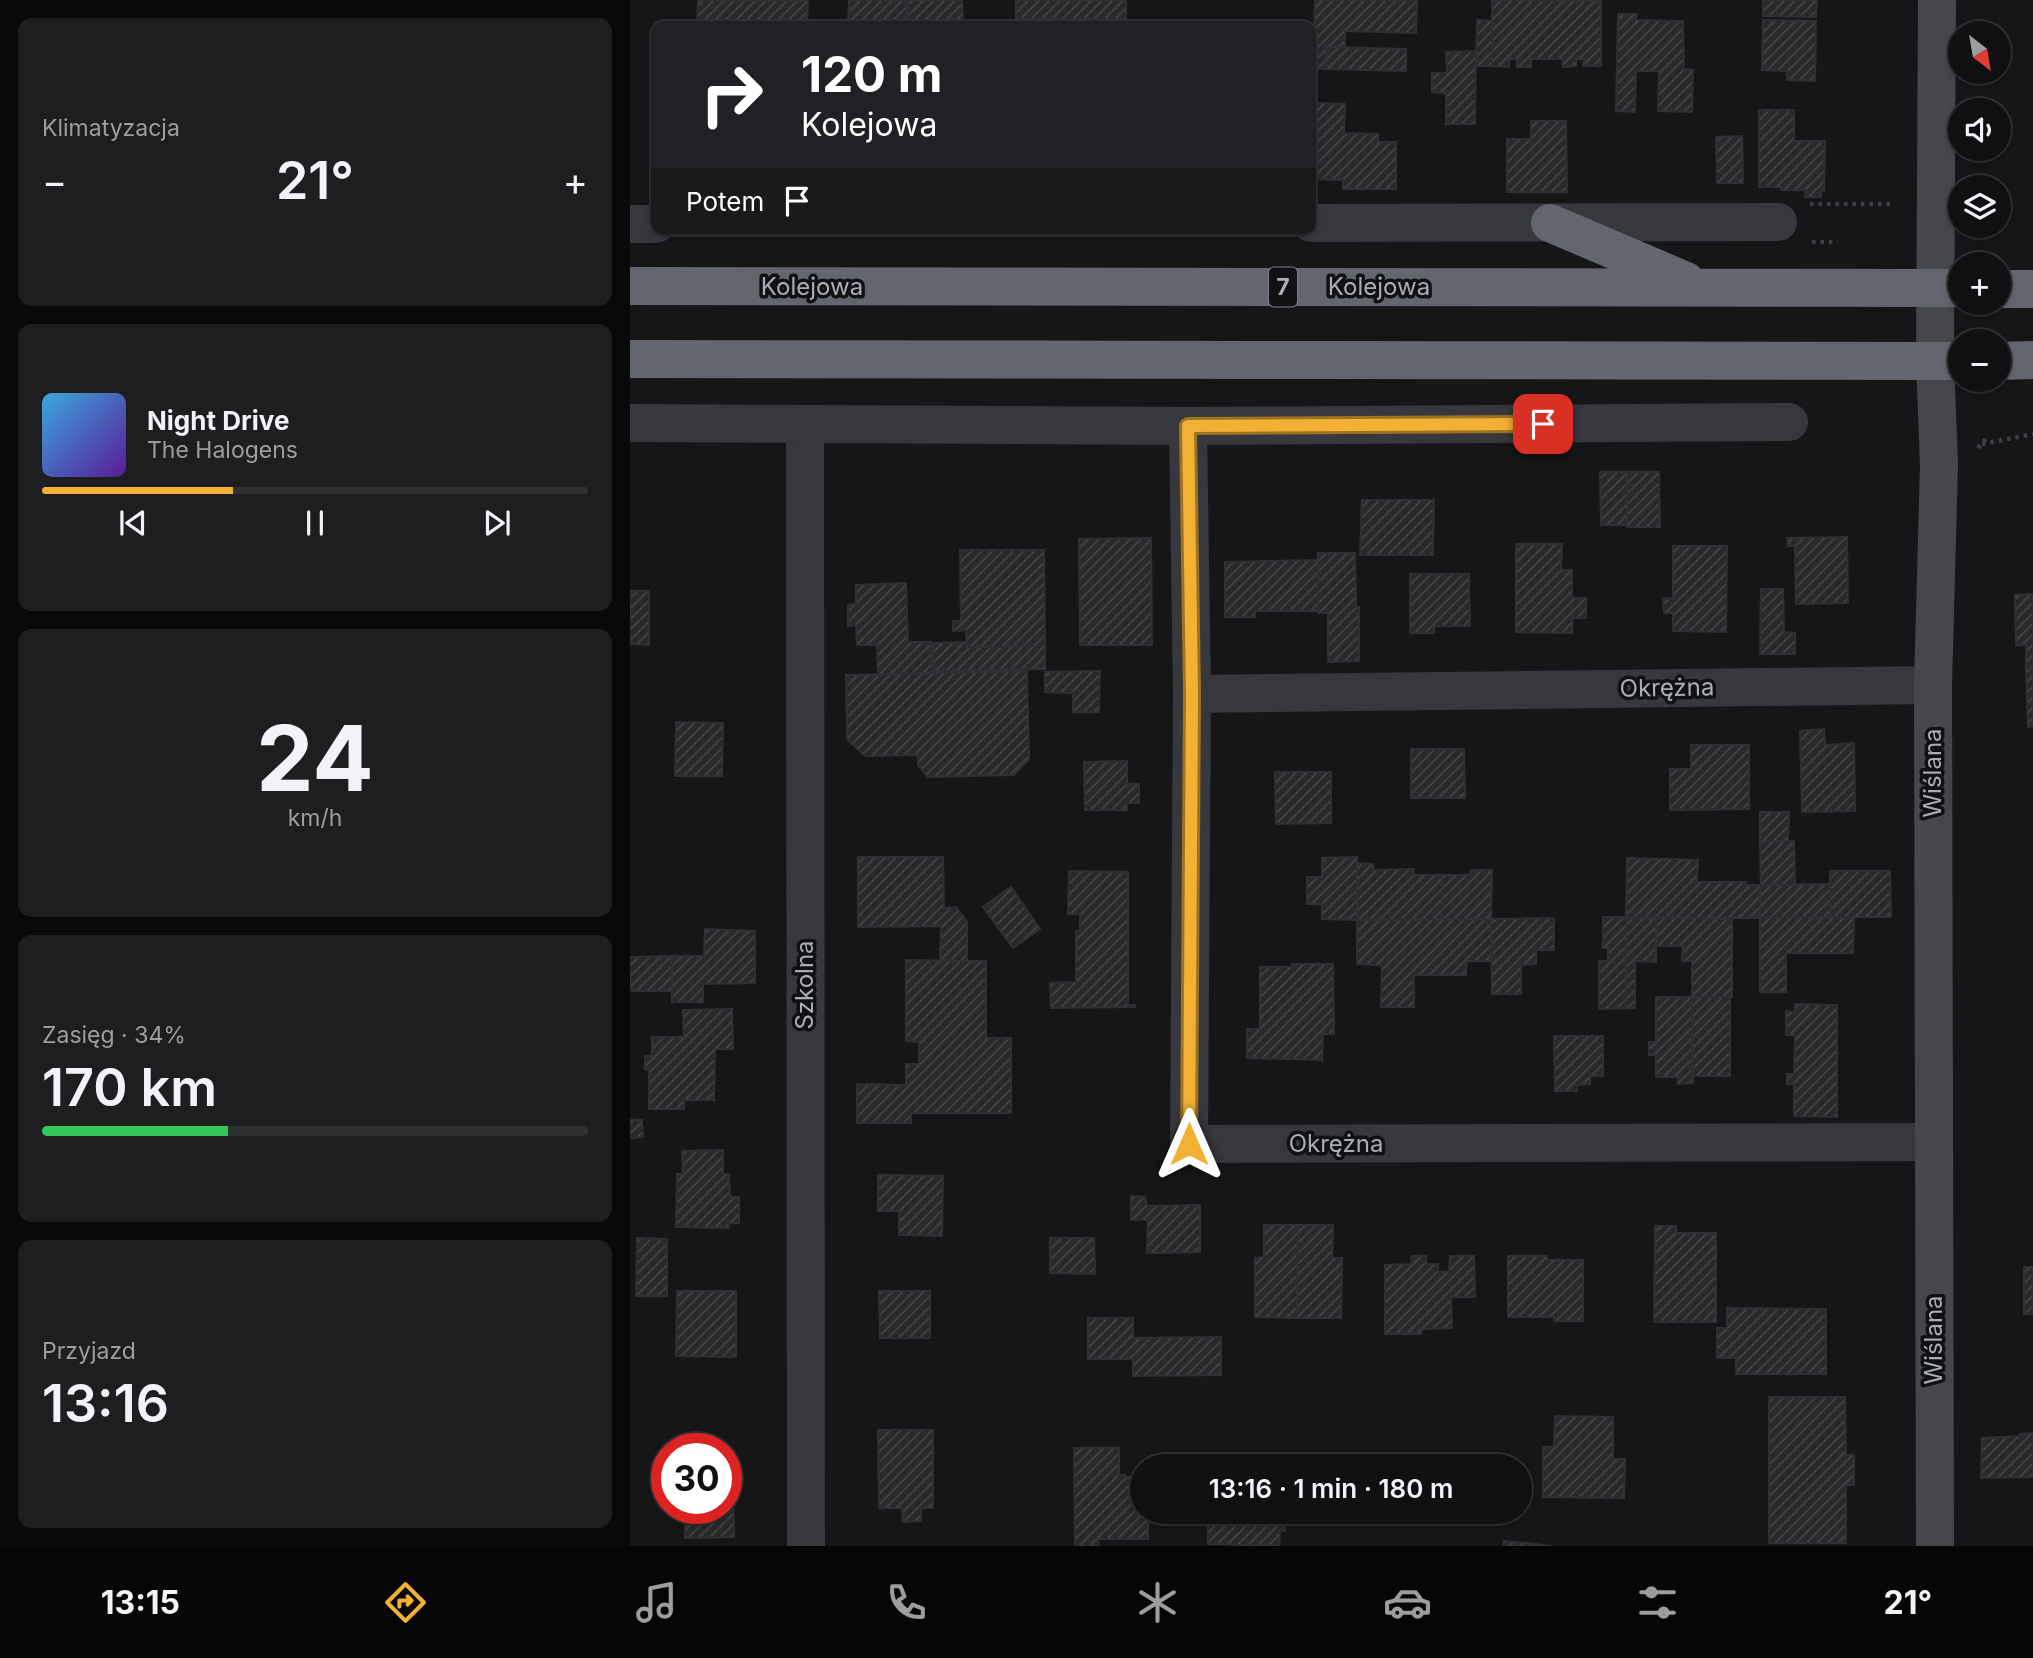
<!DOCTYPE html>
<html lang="pl">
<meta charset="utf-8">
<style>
:root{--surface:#101012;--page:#1e1e20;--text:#f1f3f6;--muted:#9c9d9f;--line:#303032;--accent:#f2b134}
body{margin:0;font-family:Inter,sans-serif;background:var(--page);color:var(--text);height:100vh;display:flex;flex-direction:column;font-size:26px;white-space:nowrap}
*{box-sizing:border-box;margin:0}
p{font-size:23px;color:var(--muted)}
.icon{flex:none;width:38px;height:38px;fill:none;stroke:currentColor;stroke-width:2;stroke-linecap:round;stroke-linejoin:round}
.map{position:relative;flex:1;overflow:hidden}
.sheet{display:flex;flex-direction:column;gap:18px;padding:18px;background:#09090a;width:630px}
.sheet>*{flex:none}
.hud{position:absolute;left:21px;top:21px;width:665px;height:214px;border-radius:14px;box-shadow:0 4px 10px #0003,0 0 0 2px var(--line);background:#202124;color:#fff;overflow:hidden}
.needle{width:46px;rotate:149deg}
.controls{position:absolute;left:1318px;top:21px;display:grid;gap:14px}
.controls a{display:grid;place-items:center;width:63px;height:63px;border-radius:50%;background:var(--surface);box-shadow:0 4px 10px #0003,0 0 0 2px var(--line);font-size:35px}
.speed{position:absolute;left:21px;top:1433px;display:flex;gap:14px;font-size:35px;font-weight:700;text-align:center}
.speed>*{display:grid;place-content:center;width:91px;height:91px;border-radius:50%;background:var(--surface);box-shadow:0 4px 10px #0003,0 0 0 2px var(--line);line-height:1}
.speed .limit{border:10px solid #d22;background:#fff;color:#111}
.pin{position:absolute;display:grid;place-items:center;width:60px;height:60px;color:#fff;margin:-30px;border-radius:14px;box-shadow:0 4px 10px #0006}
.me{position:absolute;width:77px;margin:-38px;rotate:0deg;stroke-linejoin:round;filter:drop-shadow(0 0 5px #0008)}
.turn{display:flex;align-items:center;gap:24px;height:147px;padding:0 35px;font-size:32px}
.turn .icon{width:91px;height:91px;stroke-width:2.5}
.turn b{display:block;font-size:49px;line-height:60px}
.then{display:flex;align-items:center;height:66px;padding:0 35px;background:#0003;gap:14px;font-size:26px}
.big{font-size:52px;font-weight:600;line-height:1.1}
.sheet .card{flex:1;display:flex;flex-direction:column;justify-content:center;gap:10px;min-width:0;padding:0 24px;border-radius:14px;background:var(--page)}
.sheet .dial{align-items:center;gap:0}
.dial b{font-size:91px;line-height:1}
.song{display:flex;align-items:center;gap:21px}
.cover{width:84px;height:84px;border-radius:10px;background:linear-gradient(135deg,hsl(200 70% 55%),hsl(270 70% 35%))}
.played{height:7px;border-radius:4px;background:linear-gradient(90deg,var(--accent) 35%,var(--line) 35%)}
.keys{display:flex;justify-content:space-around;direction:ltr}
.heat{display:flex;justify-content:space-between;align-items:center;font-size:38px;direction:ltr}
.charge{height:10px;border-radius:5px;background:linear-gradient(90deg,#34c759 34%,var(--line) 0)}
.trip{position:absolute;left:500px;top:1454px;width:402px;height:70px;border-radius:35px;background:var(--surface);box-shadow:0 4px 10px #0003,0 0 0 2px var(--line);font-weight:600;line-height:70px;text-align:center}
.tab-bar{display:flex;height:112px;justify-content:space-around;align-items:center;background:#060607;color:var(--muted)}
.tab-bar .icon{width:49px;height:49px}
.tab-bar .current{color:var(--accent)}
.tab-bar b{font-size:32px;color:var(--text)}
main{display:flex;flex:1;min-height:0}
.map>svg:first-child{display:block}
.building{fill:url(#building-hatch);stroke:#303034;stroke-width:2}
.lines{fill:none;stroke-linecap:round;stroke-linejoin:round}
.path{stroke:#3d3f44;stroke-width:4.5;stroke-dasharray:3.5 5;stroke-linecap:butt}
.street{stroke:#37383d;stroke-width:38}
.secondary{stroke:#45474d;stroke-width:38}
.highway{stroke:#63666e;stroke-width:38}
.route-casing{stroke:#9d7322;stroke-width:18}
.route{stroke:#f2b134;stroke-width:12}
.labels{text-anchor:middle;stroke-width:7;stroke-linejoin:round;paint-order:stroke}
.shield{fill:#111113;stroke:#7b7e86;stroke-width:2}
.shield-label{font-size:23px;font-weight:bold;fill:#a8adb8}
.street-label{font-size:24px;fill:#a8adb8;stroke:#111113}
</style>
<main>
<section class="sheet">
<div class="card"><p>Klimatyzacja</p>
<div class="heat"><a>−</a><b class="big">21°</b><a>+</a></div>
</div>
<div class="card">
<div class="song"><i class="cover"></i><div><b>Night Drive</b><p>The Halogens</p></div></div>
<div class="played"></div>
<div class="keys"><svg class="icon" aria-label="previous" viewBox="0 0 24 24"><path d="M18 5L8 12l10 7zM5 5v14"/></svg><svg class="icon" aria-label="pause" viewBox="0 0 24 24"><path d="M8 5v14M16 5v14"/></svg><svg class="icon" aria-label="next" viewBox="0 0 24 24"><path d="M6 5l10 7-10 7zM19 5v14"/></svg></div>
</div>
<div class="card dial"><b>24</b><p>km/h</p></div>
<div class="card"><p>Zasięg · 34%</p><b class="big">170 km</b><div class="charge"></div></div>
<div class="card"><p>Przyjazd</p><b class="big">13:16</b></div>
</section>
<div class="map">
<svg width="1403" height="1546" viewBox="0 0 1403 1546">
<defs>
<pattern id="building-hatch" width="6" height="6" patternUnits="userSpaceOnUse" patternTransform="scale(1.75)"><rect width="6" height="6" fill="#29292c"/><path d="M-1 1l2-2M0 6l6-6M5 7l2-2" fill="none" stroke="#454548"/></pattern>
</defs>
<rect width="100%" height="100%" fill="#161618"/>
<!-- building -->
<path class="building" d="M 68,0 L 178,1 L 177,26 L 67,26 Z
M 219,0 L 277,0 L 276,26 L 218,26 Z
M 279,0 L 332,0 L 333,26 L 278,26 Z
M 386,0 L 496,0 L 496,19 L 386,19 Z
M 685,0 L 787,0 L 786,33 L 715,31 L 715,47 L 696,47 L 695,69 L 683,68 Z
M 862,0 L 971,1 L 971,66 L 953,66 L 954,59 L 946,59 L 946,66 L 933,67 L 932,59 L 901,59 L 901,67 L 887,67 L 887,59 L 879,59 L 879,67 L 862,66 Z
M 1133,0 L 1187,0 L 1186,17 L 1133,16 Z
M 988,14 L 1007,14 L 1006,20 L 1053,21 L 1054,69 L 1063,70 L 1062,112 L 1028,111 L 1029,71 L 1006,71 L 1005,112 L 986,111 Z
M 847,20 L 862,21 L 862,66 L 846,66 Z
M 1133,20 L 1186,21 L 1185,81 L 1157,80 L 1157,71 L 1132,70 Z
M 696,47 L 776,49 L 776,71 L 695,69 Z
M 846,51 L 845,124 L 816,124 L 816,93 L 802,92 L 802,73 L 817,73 L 816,52 Z
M 683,103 L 715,104 L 714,133 L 748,134 L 748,142 L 766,142 L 766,189 L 713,189 L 713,180 L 681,179 Z
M 1129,110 L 1164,110 L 1164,141 L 1195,141 L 1194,191 L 1191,190 L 1191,197 L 1175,197 L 1176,190 L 1151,190 L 1151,187 L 1129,187 Z
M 901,121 L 936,121 L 937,192 L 877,192 L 877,139 L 901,139 Z
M 1112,136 L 1113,183 L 1087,183 L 1086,137 Z
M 970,472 L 997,472 L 997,525 L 971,525 Z
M 997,472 L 1029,472 L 1030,527 L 997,527 Z
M 732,500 L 804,500 L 803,555 L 730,555 Z
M 1217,537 L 1218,603 L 1166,604 L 1165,546 L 1158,546 L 1157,538 Z
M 521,538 L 522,645 L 450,645 L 449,539 Z
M 886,544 L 932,544 L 931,570 L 942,570 L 942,598 L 956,598 L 956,618 L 943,618 L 942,633 L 886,632 Z
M 1043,546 L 1097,546 L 1096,632 L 1043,631 L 1043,613 L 1034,613 L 1033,598 L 1043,599 Z
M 330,550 L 414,550 L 415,646 L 337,647 L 336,630 L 323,631 L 323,621 L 331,621 Z
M 688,553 L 725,553 L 726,607 L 729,607 L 729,661 L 698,662 L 698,613 L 688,613 Z
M 688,560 L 688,611 L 625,611 L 625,617 L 595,617 L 595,562 Z
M 780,574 L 839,574 L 840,626 L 804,626 L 804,633 L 780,633 Z
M 276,583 L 278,642 L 301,642 L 302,673 L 248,675 L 247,645 L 227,645 L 226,625 L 218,626 L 218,605 L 226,604 L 226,585 Z
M 1131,589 L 1153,589 L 1154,632 L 1165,633 L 1165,654 L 1130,654 Z
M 0,591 L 19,591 L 19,645 L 0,644 Z
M 1403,594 L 1403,668 L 1396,669 L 1396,645 L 1386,646 L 1385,595 Z
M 337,642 L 337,647 L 415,646 L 415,669 L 303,671 L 303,643 Z
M 1403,668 L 1403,726 L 1398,727 L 1396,669 Z
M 397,671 L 399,759 L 384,775 L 298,777 L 288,765 L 288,755 L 235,756 L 217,739 L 216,675 Z
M 470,671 L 469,712 L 443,712 L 443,693 L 415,692 L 415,672 Z
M 46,722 L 93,723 L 92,776 L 45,776 Z
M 1194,729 L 1195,745 L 1224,743 L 1225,811 L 1172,812 L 1170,731 Z
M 1061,745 L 1119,745 L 1119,809 L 1040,810 L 1040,769 L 1061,769 Z
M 781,749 L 834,749 L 835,798 L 781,798 Z
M 497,761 L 497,784 L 509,784 L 509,803 L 497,803 L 497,810 L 455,810 L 454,762 Z
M 645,772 L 701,772 L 701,823 L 646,824 Z
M 1130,812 L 1159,812 L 1158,841 L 1130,842 Z
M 1164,841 L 1165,885 L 1131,885 L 1130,842 Z
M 228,857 L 313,857 L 314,908 L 326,907 L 337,921 L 337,961 L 310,960 L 311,926 L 228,927 Z
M 727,857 L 727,920 L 692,919 L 692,904 L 677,904 L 677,877 L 692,877 L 692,858 Z
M 997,858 L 1068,860 L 1067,882 L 1116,882 L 1116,885 L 1131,885 L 1130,918 L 996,918 Z
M 727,863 L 743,864 L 743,870 L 784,869 L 783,875 L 812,875 L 812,919 L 727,920 Z
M 841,870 L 862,870 L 861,919 L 812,919 L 812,875 L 840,875 Z
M 439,871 L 498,872 L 498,1005 L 505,1005 L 505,1007 L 421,1008 L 420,983 L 446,982 L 446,931 L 450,931 L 450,914 L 438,914 Z
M 1200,871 L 1260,871 L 1261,917 L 1200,917 Z
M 1200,884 L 1200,917 L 1130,918 L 1131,885 Z
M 381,887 L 410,929 L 383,948 L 353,907 Z
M 973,917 L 996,917 L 996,1008 L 969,1009 L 969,961 L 978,961 L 978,948 L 973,948 Z
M 1026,917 L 1102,919 L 1102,997 L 1062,997 L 1062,961 L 1052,961 L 1053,946 L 1026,946 Z
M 1026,917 L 1026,962 L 1005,961 L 1005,1008 L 996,1008 L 996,918 Z
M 1224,917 L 1223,953 L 1156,953 L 1156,992 L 1130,992 L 1130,918 Z
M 924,918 L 924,950 L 906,950 L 906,964 L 891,965 L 891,994 L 862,994 L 861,919 Z
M 861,919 L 862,961 L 837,961 L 836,975 L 784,975 L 784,1007 L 751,1007 L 752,965 L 727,964 L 727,920 Z
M 75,929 L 125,931 L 125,983 L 73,984 L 73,1002 L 42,1002 L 42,956 L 74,956 Z
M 42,956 L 42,991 L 0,991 L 0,957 Z
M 276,960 L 356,961 L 356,1038 L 381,1038 L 381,1113 L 281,1113 L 281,1123 L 227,1123 L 227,1084 L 276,1085 L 276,1064 L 289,1064 L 289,1042 L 276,1041 Z
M 662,964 L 703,964 L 704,1034 L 693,1034 L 692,1060 L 617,1058 L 617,1029 L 630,1029 L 630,967 L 662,967 Z
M 1026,997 L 1062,997 L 1063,1083 L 1048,1084 L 1048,1077 L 1026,1077 L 1026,1055 L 1019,1055 L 1019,1042 L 1026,1042 Z
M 1062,997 L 1100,997 L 1100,1076 L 1062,1076 Z
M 1165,1004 L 1207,1005 L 1207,1117 L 1164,1116 L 1164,1084 L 1157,1084 L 1157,1074 L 1164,1074 L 1165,1035 L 1156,1035 L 1156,1011 L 1165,1012 Z
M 102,1009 L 103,1049 L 85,1049 L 84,1100 L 54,1100 L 54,1109 L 19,1109 L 19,1070 L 15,1069 L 15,1056 L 22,1056 L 22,1037 L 54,1037 L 53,1010 Z
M 924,1036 L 973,1036 L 973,1076 L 960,1076 L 960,1084 L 947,1085 L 947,1091 L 925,1091 Z
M 0,1120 L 12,1120 L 13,1137 L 0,1138 Z
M 93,1150 L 93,1174 L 99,1174 L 100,1197 L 109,1197 L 109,1223 L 99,1223 L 99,1228 L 46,1227 L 47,1174 L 53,1174 L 52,1151 Z
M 248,1175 L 313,1176 L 312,1236 L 269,1235 L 269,1211 L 248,1211 Z
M 501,1196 L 515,1197 L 517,1206 L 570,1205 L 570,1252 L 517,1253 L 518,1220 L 501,1220 Z
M 634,1225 L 668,1225 L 667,1318 L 625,1317 L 625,1258 L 634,1257 Z
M 668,1225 L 703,1225 L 702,1258 L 712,1258 L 711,1318 L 667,1318 Z
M 1025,1226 L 1046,1226 L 1046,1233 L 1086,1233 L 1086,1322 L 1024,1322 Z
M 7,1238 L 37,1239 L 37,1296 L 6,1296 Z
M 420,1238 L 464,1238 L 465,1274 L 420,1273 Z
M 782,1256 L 796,1256 L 796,1264 L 808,1264 L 808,1272 L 819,1272 L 820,1256 L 844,1256 L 845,1297 L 821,1297 L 822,1328 L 792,1329 L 791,1334 L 755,1334 L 755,1265 L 781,1264 Z
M 878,1256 L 917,1256 L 917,1260 L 953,1260 L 953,1321 L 924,1321 L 924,1317 L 878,1317 Z
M 1394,1267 L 1403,1267 L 1403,1314 L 1394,1314 Z
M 47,1291 L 106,1291 L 106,1357 L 46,1356 Z
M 249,1291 L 300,1291 L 300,1338 L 250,1338 Z
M 1097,1308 L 1196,1309 L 1196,1374 L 1106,1374 L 1106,1358 L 1087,1358 L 1087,1328 L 1097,1328 Z
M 458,1318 L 503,1318 L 503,1338 L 591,1337 L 591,1375 L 503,1376 L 503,1359 L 458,1359 Z
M 1139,1397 L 1215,1397 L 1216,1455 L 1224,1455 L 1224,1485 L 1216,1485 L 1216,1543 L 1139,1543 Z
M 925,1416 L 983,1417 L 983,1459 L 995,1459 L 994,1498 L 913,1497 L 913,1447 L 924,1447 Z
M 248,1430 L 303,1430 L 303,1508 L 291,1508 L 291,1521 L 273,1522 L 272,1508 L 249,1508 Z
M 1403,1433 L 1403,1477 L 1351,1478 L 1352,1438 L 1390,1436 L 1390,1434 Z
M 444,1448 L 489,1448 L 489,1475 L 495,1475 L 495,1477 L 513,1477 L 513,1512 L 522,1512 L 522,1518 L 518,1518 L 518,1539 L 468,1539 L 469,1546 L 445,1546 Z
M 96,1476 L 103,1476 L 104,1537 L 55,1538 L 55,1508 L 96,1508 Z
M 577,1512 L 654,1512 L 655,1531 L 650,1531 L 649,1546 L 578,1544 Z
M 874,1541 L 923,1546 L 873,1546 Z"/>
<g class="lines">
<!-- path -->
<path class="path" d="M 1180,204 L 1263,204
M 1182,242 L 1208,242
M 1352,444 L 1403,434
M 1348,448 L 1359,435"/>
<!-- street -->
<path class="street" d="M 681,223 L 1148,222
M 0,224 L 26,224
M 0,423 L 558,426 L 1159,422
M 175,424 L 176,1546
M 558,426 L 562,694 L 559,1144 L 1303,1142
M 562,694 L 1303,685"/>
<!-- secondary -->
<path class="secondary" d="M 1305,1546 L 1303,685 L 1309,465 L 1305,361 L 1307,0"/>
<!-- highway -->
<path class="highway" d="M 920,223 L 1056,281
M 0,286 L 1330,288
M 1368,289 L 1403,289
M 0,359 L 1330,361
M 1368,361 L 1403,360"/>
</g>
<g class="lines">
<!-- route casing -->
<g class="route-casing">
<path id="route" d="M 559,1144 L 562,694 L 558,426 L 913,424"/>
</g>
<!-- route -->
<use href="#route" class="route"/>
</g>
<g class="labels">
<!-- shield labels -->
<rect class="shield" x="639" y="267.5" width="28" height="39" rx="5"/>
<g class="shield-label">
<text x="653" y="295">7</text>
</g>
<!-- street labels -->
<g class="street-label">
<text x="182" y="295">Kolejowa</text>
<text x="749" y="295">Kolejowa</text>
<text transform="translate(1037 688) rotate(-1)" y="8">Okrężna</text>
<text transform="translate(1303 773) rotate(-90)" y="8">Wiślana</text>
<text transform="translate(175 985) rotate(-90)" y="8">Szkolna</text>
<text x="706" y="1152">Okrężna</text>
<text transform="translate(1304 1340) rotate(-90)" y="8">Wiślana</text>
</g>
</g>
</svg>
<div class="controls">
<a><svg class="needle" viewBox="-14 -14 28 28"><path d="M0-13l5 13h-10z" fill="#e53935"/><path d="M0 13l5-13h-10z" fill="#9c9d9f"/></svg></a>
<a><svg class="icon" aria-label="sound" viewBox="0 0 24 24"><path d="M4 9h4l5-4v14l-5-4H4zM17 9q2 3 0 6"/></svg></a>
<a><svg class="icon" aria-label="layers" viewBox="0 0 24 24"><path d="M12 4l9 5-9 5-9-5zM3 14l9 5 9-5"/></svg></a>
<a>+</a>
<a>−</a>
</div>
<div class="speed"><div class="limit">30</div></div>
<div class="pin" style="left:913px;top:424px;background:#d93025"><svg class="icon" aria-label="arrive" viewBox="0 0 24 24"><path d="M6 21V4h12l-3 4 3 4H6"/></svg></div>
<svg class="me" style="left:559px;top:1144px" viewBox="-20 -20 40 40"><path d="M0-17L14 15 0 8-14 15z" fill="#f2b134" stroke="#fff" stroke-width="4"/></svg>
<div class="trip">13:16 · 1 min · 180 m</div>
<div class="hud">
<div class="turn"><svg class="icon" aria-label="right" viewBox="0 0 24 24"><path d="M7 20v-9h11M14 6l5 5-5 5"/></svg><div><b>120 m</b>Kolejowa</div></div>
<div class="then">Potem<svg class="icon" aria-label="arrive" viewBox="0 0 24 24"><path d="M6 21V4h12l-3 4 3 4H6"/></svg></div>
</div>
</div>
</main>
<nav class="tab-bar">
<b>13:15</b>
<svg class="icon current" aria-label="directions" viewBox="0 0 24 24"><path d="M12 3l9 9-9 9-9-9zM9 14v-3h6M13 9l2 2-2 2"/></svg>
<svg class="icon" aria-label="music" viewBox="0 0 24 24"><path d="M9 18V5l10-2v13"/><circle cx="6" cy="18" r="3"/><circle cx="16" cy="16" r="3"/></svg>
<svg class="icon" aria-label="phone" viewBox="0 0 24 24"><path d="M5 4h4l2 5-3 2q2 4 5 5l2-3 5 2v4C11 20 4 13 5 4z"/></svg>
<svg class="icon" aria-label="climate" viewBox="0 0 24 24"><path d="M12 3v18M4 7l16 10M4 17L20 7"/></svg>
<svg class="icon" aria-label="car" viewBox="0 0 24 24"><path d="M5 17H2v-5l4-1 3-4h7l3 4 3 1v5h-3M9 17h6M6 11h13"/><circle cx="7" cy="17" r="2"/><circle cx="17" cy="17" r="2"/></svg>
<svg class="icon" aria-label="filters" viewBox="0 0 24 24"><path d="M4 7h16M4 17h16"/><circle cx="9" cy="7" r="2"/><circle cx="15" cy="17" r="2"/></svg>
<b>21°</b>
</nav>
